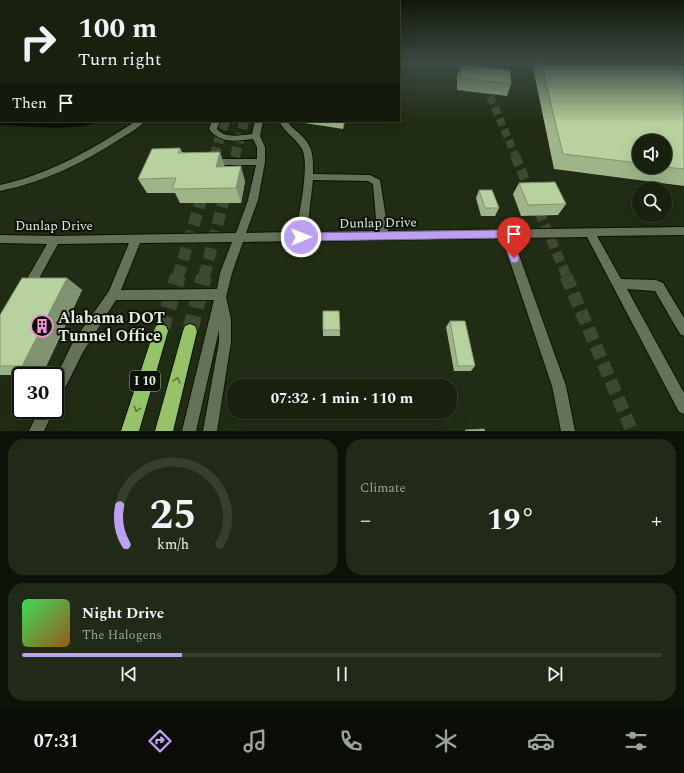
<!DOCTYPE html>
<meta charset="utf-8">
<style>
:root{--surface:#18210e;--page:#212917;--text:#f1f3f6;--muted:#9fa39e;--line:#363e2e;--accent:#bca0f2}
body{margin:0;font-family:Spectral,serif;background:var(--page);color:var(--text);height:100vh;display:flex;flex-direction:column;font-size:15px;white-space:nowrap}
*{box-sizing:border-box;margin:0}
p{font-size:13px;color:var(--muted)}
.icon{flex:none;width:22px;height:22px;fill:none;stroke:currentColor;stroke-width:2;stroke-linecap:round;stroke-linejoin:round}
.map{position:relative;height:431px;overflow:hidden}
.drawer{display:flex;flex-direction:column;gap:8px;padding:8px;background:#0d1208;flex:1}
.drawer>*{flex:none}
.guide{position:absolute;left:0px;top:0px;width:400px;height:122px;box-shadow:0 4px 16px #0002,0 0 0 1px var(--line);background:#18210e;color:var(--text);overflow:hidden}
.fabs{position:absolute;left:632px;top:134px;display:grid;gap:8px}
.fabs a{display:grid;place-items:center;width:40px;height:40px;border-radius:50%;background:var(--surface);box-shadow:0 4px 16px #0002,0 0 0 1px var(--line);font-size:20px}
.speed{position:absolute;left:12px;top:367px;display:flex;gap:8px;font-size:20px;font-weight:700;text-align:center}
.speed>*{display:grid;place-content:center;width:52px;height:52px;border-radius:50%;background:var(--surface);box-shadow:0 4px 16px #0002,0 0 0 1px var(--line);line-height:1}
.speed .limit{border:2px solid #111;border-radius:6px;background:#fff;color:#111}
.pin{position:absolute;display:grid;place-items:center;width:34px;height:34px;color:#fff;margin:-41px -17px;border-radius:50% 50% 50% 0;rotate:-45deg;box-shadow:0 0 4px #0007}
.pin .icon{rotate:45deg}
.me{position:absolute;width:44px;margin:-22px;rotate:89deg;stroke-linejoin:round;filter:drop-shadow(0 0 3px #0008)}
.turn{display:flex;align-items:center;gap:14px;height:84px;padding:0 12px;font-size:18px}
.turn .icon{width:52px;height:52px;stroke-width:2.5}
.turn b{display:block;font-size:28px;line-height:34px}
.then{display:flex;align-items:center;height:38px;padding:0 12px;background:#0003;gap:8px;font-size:15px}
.big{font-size:30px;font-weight:700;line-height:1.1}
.drawer .tile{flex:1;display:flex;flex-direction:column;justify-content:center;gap:6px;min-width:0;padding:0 14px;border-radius:16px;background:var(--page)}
.drawer .dial{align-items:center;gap:0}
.dial svg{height:104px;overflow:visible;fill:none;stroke:var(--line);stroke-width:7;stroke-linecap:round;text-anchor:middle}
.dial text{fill:var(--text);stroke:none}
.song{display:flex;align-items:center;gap:12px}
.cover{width:48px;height:48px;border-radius:6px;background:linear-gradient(135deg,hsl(130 70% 55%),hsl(30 70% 35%))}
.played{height:4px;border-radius:2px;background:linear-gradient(90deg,var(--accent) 25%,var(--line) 25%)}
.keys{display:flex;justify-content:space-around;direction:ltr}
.heat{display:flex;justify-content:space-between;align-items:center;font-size:22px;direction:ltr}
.drawer .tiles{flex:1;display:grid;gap:8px;grid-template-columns:1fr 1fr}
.tile:last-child{grid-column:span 2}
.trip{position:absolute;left:227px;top:379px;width:230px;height:40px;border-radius:16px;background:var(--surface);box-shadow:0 4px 16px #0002,0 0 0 1px var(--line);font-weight:700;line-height:40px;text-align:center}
.dock{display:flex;height:64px;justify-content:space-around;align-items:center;background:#0a0d06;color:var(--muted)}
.dock .icon{width:28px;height:28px}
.dock .on{color:var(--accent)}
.dock b{font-size:18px;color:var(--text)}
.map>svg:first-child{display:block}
.water{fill:#0a1401}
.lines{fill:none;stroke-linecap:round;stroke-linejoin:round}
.major-tunnel-far2{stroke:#3e4932;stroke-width:8;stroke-dasharray:8 4;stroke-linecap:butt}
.major-tunnel-far1{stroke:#3e4932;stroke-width:10;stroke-dasharray:10 5;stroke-linecap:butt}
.major-tunnel{stroke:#3e4932;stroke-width:13;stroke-dasharray:13 6;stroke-linecap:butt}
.highway-tunnel-far2{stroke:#3e4932;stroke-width:10;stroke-dasharray:10 4.5;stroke-linecap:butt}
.highway-tunnel-far1{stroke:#3e4932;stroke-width:12;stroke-dasharray:12 6;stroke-linecap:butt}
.highway-tunnel{stroke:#3e4932;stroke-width:16;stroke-dasharray:16 8;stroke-linecap:butt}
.minor-casing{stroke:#091400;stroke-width:2}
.highway-casing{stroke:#091400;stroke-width:2}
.minor{fill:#647257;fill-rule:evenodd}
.highway{fill:#97c368;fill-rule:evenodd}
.wall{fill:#9db588;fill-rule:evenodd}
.shaded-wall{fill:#80936f}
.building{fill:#b7d29e;stroke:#80936f}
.oneway{stroke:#59733d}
.route{fill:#bca0f2;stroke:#7a689d}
.labels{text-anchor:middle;stroke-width:4;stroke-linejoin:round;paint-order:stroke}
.shield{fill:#0d1208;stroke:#a5ad9e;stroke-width:1}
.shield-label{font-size:12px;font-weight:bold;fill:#e6efdf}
.street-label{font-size:13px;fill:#e6efdf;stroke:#0d1208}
.near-poi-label{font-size:16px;font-weight:bold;fill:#e6efdf;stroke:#0d1208;text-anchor:start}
</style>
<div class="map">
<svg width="684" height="431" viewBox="0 0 684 431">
<rect width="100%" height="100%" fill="#202c13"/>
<!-- water -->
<path class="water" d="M 1,81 L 1,121 L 99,121 C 84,132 21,126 0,125 Z"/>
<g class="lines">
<!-- major-tunnel-far2 -->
<path class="major-tunnel-far2" d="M 476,63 L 516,157"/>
<!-- major-tunnel-far1 -->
<path class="major-tunnel-far1" d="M 515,156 L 567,277"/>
<!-- major-tunnel -->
<path class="major-tunnel" d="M 566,276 L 632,431"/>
<!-- highway-tunnel-far2 -->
<path class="highway-tunnel-far2" d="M 214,157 L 225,121
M 235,157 L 244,121"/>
<!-- highway-tunnel-far1 -->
<path class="highway-tunnel-far1" d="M 211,168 L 215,156
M 178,277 L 205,187
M 204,277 L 235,156"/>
<!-- highway-tunnel -->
<path class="highway-tunnel" d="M 161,331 L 178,276
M 190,331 L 204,276"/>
<!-- minor casing -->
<g class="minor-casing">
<path id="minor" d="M 136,121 L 145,121 C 139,128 128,134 120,139 C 83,163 44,182 0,191 L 0,185 C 50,174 93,149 136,121 Z
M 212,121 L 220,121 L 217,129 C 226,139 240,135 252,134 L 255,121 L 263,121 L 260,136 L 265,147 L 265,162 L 258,200 L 246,233 L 296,232 C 299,215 310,163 302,149 C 296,138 285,133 279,121 L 287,121 C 291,128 298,131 303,137 C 314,149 313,159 313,174 L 370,175 L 380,180 L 388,231 L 684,227 L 684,235 L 597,236 L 621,279 L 656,280 L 663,283 L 684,318 L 684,336 L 680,334 L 655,291 L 627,289 L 684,393 L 684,414 L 679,412 L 587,237 L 513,238 L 566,386 L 575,431 L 561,431 L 552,386 L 502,238 L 243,242 L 232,273 L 226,297 L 231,319 L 231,342 L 217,431 L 203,431 L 219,342 L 219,330 L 196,431 L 182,431 L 214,300 L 116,300 L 83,352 L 60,398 L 55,400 L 55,379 L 73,342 L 109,291 L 129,243 L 58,244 L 31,293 L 27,294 L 23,293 L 21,289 L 47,244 L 0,243 L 0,235 L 55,236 L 236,233 L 248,200 L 256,165 L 211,165 L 207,162 L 211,159 L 257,159 L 257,147 L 253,139 C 237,141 220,144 209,129 ZM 313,180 L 368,181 L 373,184 L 377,231 L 307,232 ZM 232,242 L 220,273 L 217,289 L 121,290 L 140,243 Z
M 39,410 L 54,410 L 44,431 L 29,431 Z"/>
</g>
<!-- highway casing -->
<g class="highway-casing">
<path id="highway" d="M 161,324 L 166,326 L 168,331 L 139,431 L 121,431 L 154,331 L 156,326 Z
M 190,324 L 195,326 L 197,331 L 173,431 L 155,431 L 183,331 L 185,326 Z"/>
</g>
<!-- minor -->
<use href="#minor" class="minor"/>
<!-- highway -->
<use href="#highway" class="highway"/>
</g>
<!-- wall -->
<path class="wall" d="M 532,63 L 665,63 L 684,66 L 684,186 L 554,169 ZM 639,141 L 665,167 L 639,167 Z
M 461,65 L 511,84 L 507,96 L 457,90 L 457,76 Z
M 292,121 L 345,121 L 343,129 Z
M 180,148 L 182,152 L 225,167 L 245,181 L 241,203 L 180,203 L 175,193 L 147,193 L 138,179 Z
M 519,183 L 566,204 L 558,215 L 521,216 L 513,194 Z
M 479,190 L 499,208 L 495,216 L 481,216 L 476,198 Z
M 67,278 L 82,290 L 42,375 L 0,375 L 0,315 Z
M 339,311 L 340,336 L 323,336 L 323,330 Z
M 450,321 L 475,366 L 471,371 L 454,371 L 446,327 Z"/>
<!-- shaded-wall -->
<path class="shaded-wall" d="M 343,121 L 345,121 L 343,129 Z
M 220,152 L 225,167 L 216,167 Z
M 241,166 L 245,181 L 241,203 L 236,188 Z
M 67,278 L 82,290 L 42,375 L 22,366 Z"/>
<!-- building -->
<path class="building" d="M 541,63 L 665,63 L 684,66 L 684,169 L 665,167 L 665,141 L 639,141 L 639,163 L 563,154 Z
M 461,65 L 510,70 L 511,84 L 460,78 Z
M 180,148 L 178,153 L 220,152 L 216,167 L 241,166 L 236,188 L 172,189 L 176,178 L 138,179 L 152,149 Z
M 555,182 L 566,204 L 528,205 L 519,183 Z
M 479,190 L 492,190 L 499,208 L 485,208 Z
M 22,278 L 67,278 L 22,366 L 0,366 L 0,315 Z
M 323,311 L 339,311 L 340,330 L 323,330 Z
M 450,321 L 465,321 L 475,366 L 458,366 Z
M 484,429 L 485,431 L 466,431 L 465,430 Z"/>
<!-- one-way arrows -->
<defs><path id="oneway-chevron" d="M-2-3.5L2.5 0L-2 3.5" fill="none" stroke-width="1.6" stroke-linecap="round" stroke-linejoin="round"/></defs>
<g class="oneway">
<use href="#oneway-chevron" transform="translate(177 380) rotate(-75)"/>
<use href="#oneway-chevron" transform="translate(137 409) rotate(107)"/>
</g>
<!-- sky -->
<linearGradient id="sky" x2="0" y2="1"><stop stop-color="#12180a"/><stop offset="0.51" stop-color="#3c4b44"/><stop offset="1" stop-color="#3c4b44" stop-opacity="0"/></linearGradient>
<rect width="684" height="124" fill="url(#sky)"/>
<!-- route -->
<path class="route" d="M 506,230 L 509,231 L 511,234 L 519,258 L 518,262 L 514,263 L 511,262 L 502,238 L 301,241 L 298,239 L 296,237 L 298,234 L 301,233 Z"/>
<!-- icons -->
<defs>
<g id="building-ring" transform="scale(1.15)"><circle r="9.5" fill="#0d1208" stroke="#f491d4" stroke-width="1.5"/><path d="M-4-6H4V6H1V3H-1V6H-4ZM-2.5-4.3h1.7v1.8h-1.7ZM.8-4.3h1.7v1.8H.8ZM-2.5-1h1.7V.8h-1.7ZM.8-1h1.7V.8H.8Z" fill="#f491d4"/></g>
</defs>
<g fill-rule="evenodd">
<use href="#building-ring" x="42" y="326"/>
</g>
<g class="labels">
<!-- shield labels -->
<rect class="shield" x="130" y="371" width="30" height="20" rx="3"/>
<g class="shield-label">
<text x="145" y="385">I 10</text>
</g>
<!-- street labels -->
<g class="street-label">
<text transform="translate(378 222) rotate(-1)" y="5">Dunlap Drive</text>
<text x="54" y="230">Dunlap Drive</text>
</g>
<!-- near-poi labels -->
<g class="near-poi-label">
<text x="58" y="323">Alabama DOT<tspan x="58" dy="18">Tunnel Office</tspan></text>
</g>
</g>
</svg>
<div class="fabs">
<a><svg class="icon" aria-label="sound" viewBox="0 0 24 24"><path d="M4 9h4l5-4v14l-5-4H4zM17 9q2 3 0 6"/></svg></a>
<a><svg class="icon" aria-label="search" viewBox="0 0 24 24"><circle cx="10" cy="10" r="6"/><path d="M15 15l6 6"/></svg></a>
</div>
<div class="speed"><div class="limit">30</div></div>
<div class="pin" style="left:514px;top:258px;background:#d93025"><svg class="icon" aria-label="arrive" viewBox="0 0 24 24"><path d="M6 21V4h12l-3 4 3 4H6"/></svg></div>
<svg class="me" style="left:301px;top:237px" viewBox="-20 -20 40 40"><circle r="17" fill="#bca0f2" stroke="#fff" stroke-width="3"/><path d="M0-11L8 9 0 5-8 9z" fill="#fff"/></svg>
<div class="trip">07:32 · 1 min · 110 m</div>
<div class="guide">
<div class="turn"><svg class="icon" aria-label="right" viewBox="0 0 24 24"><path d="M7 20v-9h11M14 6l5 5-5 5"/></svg><div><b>100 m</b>Turn right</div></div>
<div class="then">Then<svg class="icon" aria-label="arrive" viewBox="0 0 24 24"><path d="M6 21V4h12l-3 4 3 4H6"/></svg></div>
</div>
</div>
<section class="drawer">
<div class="tiles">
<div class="tile dial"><svg viewBox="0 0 100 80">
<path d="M14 69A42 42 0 1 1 86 69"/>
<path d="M14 69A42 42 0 0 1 9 39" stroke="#bca0f2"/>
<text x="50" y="56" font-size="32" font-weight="700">25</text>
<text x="50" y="72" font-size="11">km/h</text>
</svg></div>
<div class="tile"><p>Climate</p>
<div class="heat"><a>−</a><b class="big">19°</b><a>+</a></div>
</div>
<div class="tile">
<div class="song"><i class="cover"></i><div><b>Night Drive</b><p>The Halogens</p></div></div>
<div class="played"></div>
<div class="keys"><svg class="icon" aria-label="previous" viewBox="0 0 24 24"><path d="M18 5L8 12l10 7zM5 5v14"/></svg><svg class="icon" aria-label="pause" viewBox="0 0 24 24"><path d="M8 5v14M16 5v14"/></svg><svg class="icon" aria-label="next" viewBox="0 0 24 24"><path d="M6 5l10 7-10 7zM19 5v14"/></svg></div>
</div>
</div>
</section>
<nav class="dock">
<b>07:31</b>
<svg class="icon on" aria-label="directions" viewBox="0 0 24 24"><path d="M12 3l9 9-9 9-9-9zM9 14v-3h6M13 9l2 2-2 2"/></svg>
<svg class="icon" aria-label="music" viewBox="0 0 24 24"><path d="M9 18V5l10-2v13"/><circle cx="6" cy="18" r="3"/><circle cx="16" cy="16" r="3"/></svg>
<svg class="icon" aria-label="phone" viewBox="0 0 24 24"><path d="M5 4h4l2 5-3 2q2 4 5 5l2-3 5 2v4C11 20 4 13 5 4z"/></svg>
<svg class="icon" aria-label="climate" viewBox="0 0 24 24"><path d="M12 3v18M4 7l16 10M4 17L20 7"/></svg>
<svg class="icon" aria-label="car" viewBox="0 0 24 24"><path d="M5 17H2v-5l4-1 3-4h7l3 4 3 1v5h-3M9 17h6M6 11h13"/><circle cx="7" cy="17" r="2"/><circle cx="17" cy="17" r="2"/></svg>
<svg class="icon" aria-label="filters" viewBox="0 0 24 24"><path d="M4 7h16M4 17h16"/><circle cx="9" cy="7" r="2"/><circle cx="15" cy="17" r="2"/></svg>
</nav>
